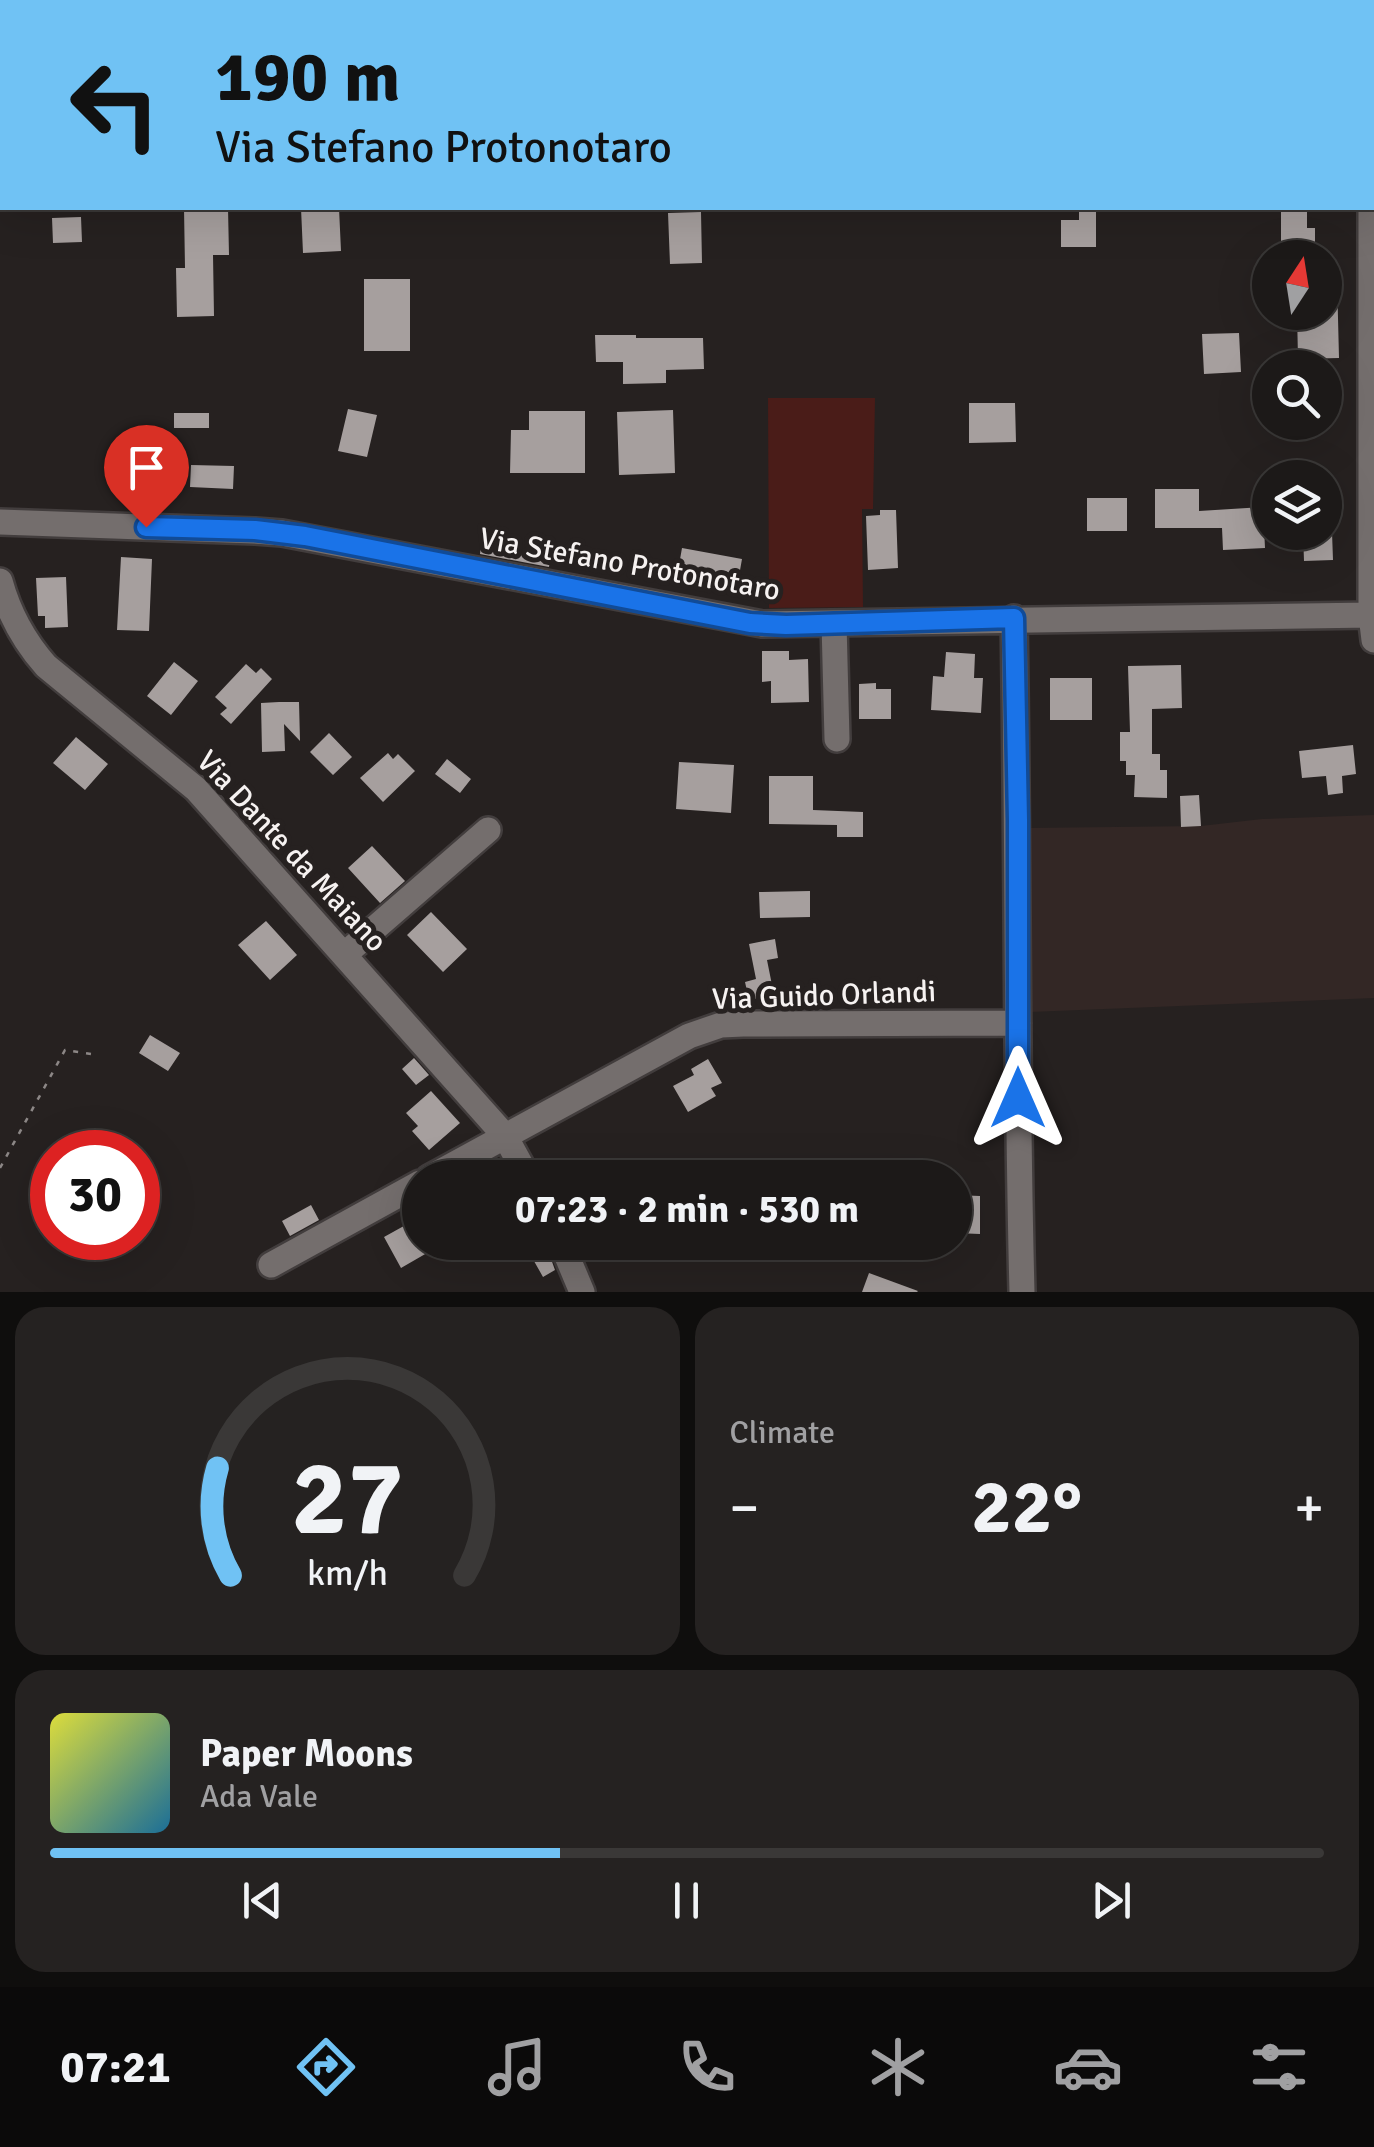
<!DOCTYPE html>
<meta charset="utf-8">
<style>
:root{--surface:#1c1918;--page:#252221;--text:#f1f3f6;--muted:#a0a0a2;--line:#3a3837;--accent:#70c2f4}
body{margin:0;font-family:Signika,sans-serif;background:var(--page);color:var(--text);height:100vh;display:flex;flex-direction:column;font-size:38px;white-space:nowrap}
*{box-sizing:border-box;margin:0}
p{font-size:32px;color:var(--muted)}
.icon{flex:none;width:55px;height:55px;fill:none;stroke:currentColor;stroke-width:2;stroke-linecap:round;stroke-linejoin:round}
.map{position:relative;height:1292px;overflow:hidden}
.details{display:flex;flex-direction:column;gap:15px;padding:15px;background:#0f0e0d;flex:1}
.details>*{flex:none}
.guide{position:absolute;left:0px;top:0px;width:1375px;height:210px;box-shadow:0 10px 40px #0002,0 0 0 2px var(--line);background:#70c2f4;color:#111;overflow:hidden}
.needle{width:65px;rotate:12deg}
.tools{position:absolute;left:1252px;top:240px;display:grid;gap:20px}
.tools a{display:grid;place-items:center;width:90px;height:90px;border-radius:50%;background:var(--surface);box-shadow:0 10px 40px #0002,0 0 0 2px var(--line);font-size:50px}
.speed{position:absolute;left:30px;top:1130px;display:flex;gap:20px;font-size:50px;font-weight:700;text-align:center}
.speed>*{display:grid;place-content:center;width:130px;height:130px;border-radius:50%;background:var(--surface);box-shadow:0 10px 40px #0002,0 0 0 2px var(--line);line-height:1}
.speed .limit{border:15px solid #d22;background:#fff;color:#111}
.pin{position:absolute;display:grid;place-items:center;width:85px;height:85px;color:#fff;margin:-102px -42px;border-radius:50% 50% 50% 0;rotate:-45deg;box-shadow:0 0 10px #0007}
.pin .icon{rotate:45deg}
.me{position:absolute;width:110px;margin:-55px;rotate:0deg;stroke-linejoin:round;filter:drop-shadow(0 0 8px #0008)}
.turn{display:flex;align-items:center;gap:35px;height:210px;padding:0 50px;font-size:45px}
.turn .icon{width:130px;height:130px;stroke-width:2.5}
.turn b{display:block;font-size:70px;line-height:85px}
.big{font-size:75px;font-weight:800;line-height:1.1}
.details .card{flex:1;display:flex;flex-direction:column;justify-content:center;gap:15px;min-width:0;padding:0 35px;border-radius:30px;background:var(--page)}
.details .dial{align-items:center;gap:0}
.dial svg{height:260px;overflow:visible;fill:none;stroke:var(--line);stroke-width:7;stroke-linecap:round;text-anchor:middle}
.dial text{fill:var(--text);stroke:none}
.song{display:flex;align-items:center;gap:30px}
.cover{width:120px;height:120px;border-radius:15px;background:linear-gradient(135deg,hsl(60 70% 55%),hsl(200 70% 35%))}
.played{height:10px;border-radius:5px;background:linear-gradient(90deg,var(--accent) 40%,var(--line) 40%)}
.keys{display:flex;justify-content:space-around;direction:ltr}
.heat{display:flex;justify-content:space-between;align-items:center;font-size:55px;direction:ltr}
.details .tiles{flex:1;display:grid;gap:15px;grid-template-columns:1fr 1fr}
.card:last-child{grid-column:span 2}
.trip{position:absolute;left:402px;top:1160px;width:570px;height:100px;border-radius:50px;background:var(--surface);box-shadow:0 10px 40px #0002,0 0 0 2px var(--line);font-weight:800;line-height:100px;text-align:center}
.tab-bar{display:flex;height:160px;justify-content:space-around;align-items:center;background:#0b0a0a;color:var(--muted)}
.tab-bar .icon{width:70px;height:70px}
.tab-bar .selected{color:var(--accent)}
.tab-bar b{font-size:45px;color:var(--text)}
.map>svg:first-child{display:block}
.built{fill:#332725}
.green{fill:#4a1c18}
.building{fill:#a69f9e}
.lines{fill:none;stroke-linecap:round;stroke-linejoin:round}
.minor-casing{stroke:#423d3d;stroke-width:30}
.path{stroke:#8c8786;stroke-width:2.5;stroke-dasharray:5 8;stroke-linecap:butt}
.minor{stroke:#746e6d;stroke-width:25}
.route-casing{stroke:#114b97;stroke-width:25}
.route{stroke:#1a73e8;stroke-width:18}
.labels{text-anchor:middle;stroke-width:10;stroke-linejoin:round;paint-order:stroke}
.street-label{font-size:30px;fill:#f6f2f1;stroke:#262120}
</style>
<div class="map">
<svg width="1374" height="1292" viewBox="0 0 1374 1292">
<rect width="100%" height="100%" fill="#262120"/>
<!-- built -->
<path class="built" d="M 1374,815 L 1374,998 L 1030,1012 L 1028,828 L 1201,826 L 1262,819 Z"/>
<!-- green -->
<path class="green" d="M 768,398 L 875,398 L 873,509 L 862,509 L 863,607 L 769,608 Z"/>
<!-- building -->
<path class="building" d="M 184,208 L 228,208 L 229,255 L 213,255 L 214,316 L 177,317 L 176,268 L 185,268 Z
M 301,208 L 339,208 L 341,251 L 303,253 Z
M 1281,208 L 1307,208 L 1307,228 L 1315,228 L 1315,252 L 1295,251 L 1295,242 L 1281,242 Z
M 1079,210 L 1096,210 L 1096,247 L 1061,247 L 1061,220 L 1079,220 Z
M 701,212 L 702,263 L 670,264 L 668,213 Z
M 81,217 L 82,242 L 53,243 L 52,218 Z
M 1325,278 L 1337,278 L 1339,358 L 1298,359 L 1297,312 L 1325,312 Z
M 364,279 L 410,279 L 410,351 L 364,351 Z
M 1239,333 L 1241,372 L 1204,374 L 1202,334 Z
M 595,335 L 636,335 L 636,338 L 703,338 L 704,369 L 666,370 L 666,383 L 623,384 L 623,362 L 596,362 Z
M 969,403 L 1015,403 L 1016,442 L 969,443 Z
M 348,409 L 377,415 L 367,457 L 338,451 Z
M 673,410 L 675,473 L 619,475 L 617,412 Z
M 529,411 L 585,411 L 585,473 L 510,473 L 511,430 L 529,430 Z
M 174,413 L 209,413 L 209,428 L 174,428 Z
M 191,465 L 234,466 L 233,489 L 190,487 Z
M 1155,489 L 1199,489 L 1199,511 L 1263,507 L 1265,548 L 1223,550 L 1222,528 L 1155,528 Z
M 1087,498 L 1127,498 L 1127,531 L 1087,531 Z
M 880,510 L 896,510 L 898,568 L 868,570 L 866,516 L 880,515 Z
M 1303,532 L 1332,532 L 1333,560 L 1304,561 Z
M 481,546 L 550,559 L 549,567 L 480,554 Z
M 682,548 L 742,559 L 736,593 L 676,582 Z
M 121,557 L 152,559 L 149,631 L 117,630 Z
M 66,577 L 68,627 L 45,628 L 45,616 L 38,616 L 36,578 Z
M 762,651 L 789,651 L 789,660 L 808,659 L 809,702 L 771,703 L 771,681 L 762,682 Z
M 946,652 L 975,654 L 974,678 L 983,678 L 981,713 L 931,710 L 933,676 L 944,677 Z
M 174,662 L 198,681 L 171,715 L 147,696 Z
M 246,664 L 256,673 L 261,668 L 272,679 L 231,724 L 220,714 L 227,708 L 215,697 Z
M 1181,665 L 1182,708 L 1152,709 L 1152,754 L 1160,754 L 1160,770 L 1167,770 L 1167,798 L 1134,797 L 1135,775 L 1126,775 L 1126,761 L 1120,761 L 1120,732 L 1130,732 L 1128,666 Z
M 1050,678 L 1092,678 L 1092,720 L 1050,720 Z
M 876,683 L 876,689 L 891,689 L 891,719 L 859,719 L 859,684 Z
M 279,702 L 299,702 L 300,741 L 284,724 L 285,751 L 262,752 L 261,703 Z
M 329,733 L 352,757 L 333,775 L 310,752 Z
M 76,737 L 108,764 L 85,790 L 53,763 Z
M 1353,745 L 1356,774 L 1342,776 L 1343,793 L 1328,795 L 1326,776 L 1302,778 L 1299,751 Z
M 388,753 L 393,759 L 398,754 L 415,771 L 383,802 L 360,778 Z
M 447,759 L 471,779 L 460,793 L 435,774 Z
M 679,762 L 734,765 L 731,813 L 676,809 Z
M 769,776 L 813,776 L 813,810 L 863,812 L 863,837 L 837,837 L 837,825 L 769,824 Z
M 1199,795 L 1201,826 L 1181,827 L 1180,796 Z
M 372,846 L 405,881 L 380,903 L 348,868 Z
M 810,891 L 810,917 L 760,918 L 759,892 Z
M 431,912 L 467,949 L 443,972 L 407,935 Z
M 266,921 L 297,955 L 270,980 L 238,945 Z
M 775,939 L 778,958 L 767,960 L 774,995 L 749,1000 L 745,982 L 756,979 L 749,944 Z
M 150,1035 L 180,1053 L 168,1071 L 139,1053 Z
M 414,1058 L 429,1075 L 416,1085 L 402,1069 Z
M 708,1059 L 722,1083 L 711,1088 L 716,1096 L 688,1112 L 673,1086 L 694,1075 L 691,1069 Z
M 431,1091 L 460,1123 L 429,1150 L 412,1131 L 418,1126 L 406,1113 Z
M 955,1195 L 980,1196 L 980,1234 L 955,1233 Z
M 311,1205 L 319,1220 L 290,1236 L 282,1221 Z
M 420,1217 L 420,1242 L 446,1242 L 401,1268 L 384,1237 Z
M 546,1245 L 555,1270 L 543,1277 L 530,1254 Z
M 869,1273 L 918,1291 L 917,1292 L 862,1292 Z"/>
<g class="lines">
<!-- minor casing -->
<g class="minor-casing">
<path id="minor" d="M 1214,0 L 1214,2
M 0,165 L 2,165
M 1371,208 L 1371,615 L 1374,640
M 0,522 L 255,531 L 282,533 L 762,624 L 1371,615
M 0,581 C 9,614 23,640 46,666 L 196,789 L 505,1136 L 528,1178
M 1014,618 C 1018,843 1016,1068 1022,1292
M 834,623 L 837,739
M 344,955 L 488,830
M 429,1178 L 689,1036 L 721,1025 L 743,1024 L 1018,1023
M 561,1242 L 582,1292
M 271,1265 L 420,1183"/>
</g>
<!-- path -->
<path class="path" d="M 0,1168 L 65,1050 L 91,1054"/>
<!-- minor -->
<use href="#minor" class="minor"/>
</g>
<g class="lines">
<!-- route casing -->
<g class="route-casing">
<path id="route" d="M 146,527 L 255,530 L 305,536 L 750,623 L 786,625 L 1014,618 L 1018,820 L 1018,1098"/>
</g>
<!-- route -->
<use href="#route" class="route"/>
</g>
<g class="labels">
<!-- street labels -->
<g class="street-label">
<text transform="translate(630 564) rotate(10)" y="10">Via Stefano Protonotaro</text>
<text transform="translate(292 851) rotate(47)" y="10">Via Dante da Maiano</text>
<text transform="translate(824 995) rotate(-2)" y="10">Via Guido Orlandi</text>
</g>
</g>
</svg>
<div class="tools">
<a><svg class="needle" viewBox="-14 -14 28 28"><path d="M0-13l5 13h-10z" fill="#e53935"/><path d="M0 13l5-13h-10z" fill="#a0a0a2"/></svg></a>
<a><svg class="icon" aria-label="search" viewBox="0 0 24 24"><circle cx="10" cy="10" r="6"/><path d="M15 15l6 6"/></svg></a>
<a><svg class="icon" aria-label="layers" viewBox="0 0 24 24"><path d="M12 4l9 5-9 5-9-5zM3 14l9 5 9-5"/></svg></a>
</div>
<div class="speed"><div class="limit">30</div></div>
<div class="pin" style="left:146px;top:527px;background:#d93025"><svg class="icon" aria-label="arrive" viewBox="0 0 24 24"><path d="M6 21V4h12l-3 4 3 4H6"/></svg></div>
<svg class="me" style="left:1018px;top:1098px" viewBox="-20 -20 40 40"><path d="M0-17L14 15 0 8-14 15z" fill="#1a73e8" stroke="#fff" stroke-width="4"/></svg>
<div class="trip">07:23 · 2 min · 530 m</div>
<div class="guide">
<div class="turn"><svg class="icon" aria-label="left" viewBox="0 0 24 24"><path d="M17 20v-9H6M10 6l-5 5 5 5"/></svg><div><b>190 m</b>Via Stefano Protonotaro</div></div>
</div>
</div>
<section class="details">
<div class="tiles">
<div class="card dial"><svg viewBox="0 0 100 80">
<path d="M14 69A42 42 0 1 1 86 69"/>
<path d="M14 69A42 42 0 0 1 10 36" stroke="#70c2f4"/>
<text x="50" y="56" font-size="32" font-weight="700">27</text>
<text x="50" y="72" font-size="11">km/h</text>
</svg></div>
<div class="card"><p>Climate</p>
<div class="heat"><a>−</a><b class="big">22°</b><a>+</a></div>
</div>
<div class="card">
<div class="song"><i class="cover"></i><div><b>Paper Moons</b><p>Ada Vale</p></div></div>
<div class="played"></div>
<div class="keys"><svg class="icon" aria-label="previous" viewBox="0 0 24 24"><path d="M18 5L8 12l10 7zM5 5v14"/></svg><svg class="icon" aria-label="pause" viewBox="0 0 24 24"><path d="M8 5v14M16 5v14"/></svg><svg class="icon" aria-label="next" viewBox="0 0 24 24"><path d="M6 5l10 7-10 7zM19 5v14"/></svg></div>
</div>
</div>
</section>
<nav class="tab-bar">
<b>07:21</b>
<svg class="icon selected" aria-label="directions" viewBox="0 0 24 24"><path d="M12 3l9 9-9 9-9-9zM9 14v-3h6M13 9l2 2-2 2"/></svg>
<svg class="icon" aria-label="music" viewBox="0 0 24 24"><path d="M9 18V5l10-2v13"/><circle cx="6" cy="18" r="3"/><circle cx="16" cy="16" r="3"/></svg>
<svg class="icon" aria-label="phone" viewBox="0 0 24 24"><path d="M5 4h4l2 5-3 2q2 4 5 5l2-3 5 2v4C11 20 4 13 5 4z"/></svg>
<svg class="icon" aria-label="climate" viewBox="0 0 24 24"><path d="M12 3v18M4 7l16 10M4 17L20 7"/></svg>
<svg class="icon" aria-label="car" viewBox="0 0 24 24"><path d="M5 17H2v-5l4-1 3-4h7l3 4 3 1v5h-3M9 17h6M6 11h13"/><circle cx="7" cy="17" r="2"/><circle cx="17" cy="17" r="2"/></svg>
<svg class="icon" aria-label="filters" viewBox="0 0 24 24"><path d="M4 7h16M4 17h16"/><circle cx="9" cy="7" r="2"/><circle cx="15" cy="17" r="2"/></svg>
</nav>
